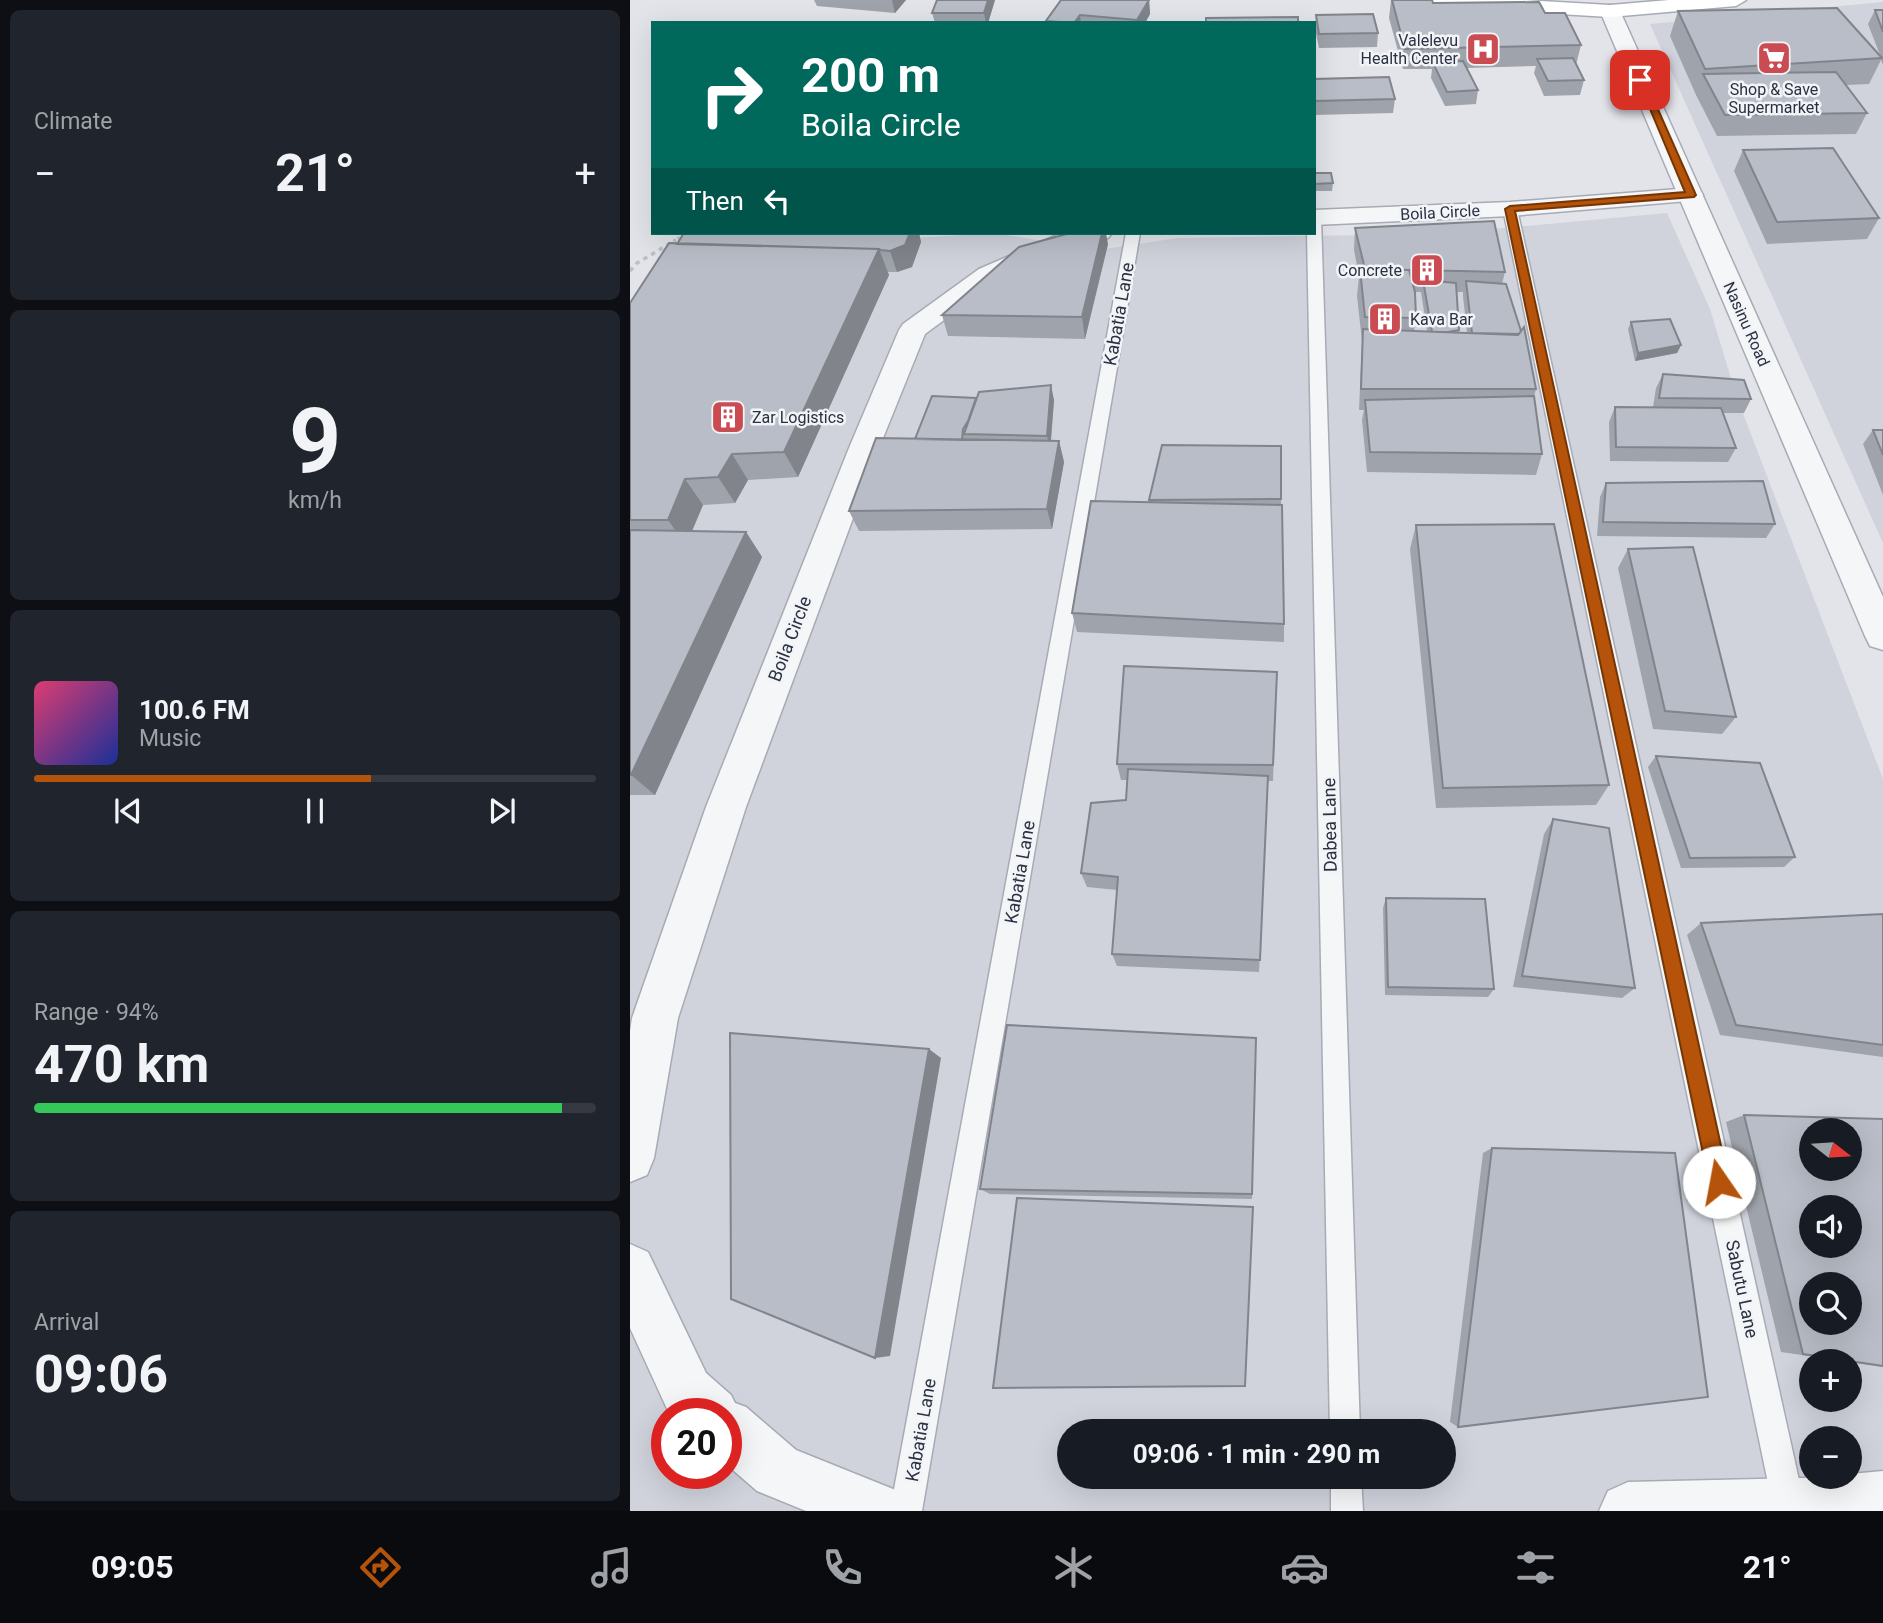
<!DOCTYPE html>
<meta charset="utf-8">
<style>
:root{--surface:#171b24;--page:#20242c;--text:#f1f3f6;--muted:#9ea1a6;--line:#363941;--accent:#b45309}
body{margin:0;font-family:Roboto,sans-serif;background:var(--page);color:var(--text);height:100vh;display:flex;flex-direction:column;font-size:26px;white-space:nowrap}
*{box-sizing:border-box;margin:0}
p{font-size:23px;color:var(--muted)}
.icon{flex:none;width:38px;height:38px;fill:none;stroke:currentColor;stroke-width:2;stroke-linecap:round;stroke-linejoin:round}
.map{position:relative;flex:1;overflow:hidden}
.sheet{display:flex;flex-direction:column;gap:10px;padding:10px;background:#0d0f14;width:630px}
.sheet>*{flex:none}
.top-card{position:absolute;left:21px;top:21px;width:665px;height:214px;border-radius:0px;box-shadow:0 7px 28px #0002;background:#00695c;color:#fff;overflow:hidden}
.needle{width:46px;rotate:107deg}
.fabs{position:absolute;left:1169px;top:1118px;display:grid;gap:14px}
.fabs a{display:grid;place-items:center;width:63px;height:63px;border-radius:50%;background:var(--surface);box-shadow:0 7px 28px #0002;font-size:35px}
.speed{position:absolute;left:21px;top:1398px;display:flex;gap:14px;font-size:35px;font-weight:700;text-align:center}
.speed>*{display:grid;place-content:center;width:91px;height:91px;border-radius:50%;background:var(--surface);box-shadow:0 7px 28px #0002;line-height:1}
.speed .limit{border:10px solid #d22;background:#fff;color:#111}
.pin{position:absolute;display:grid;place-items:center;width:60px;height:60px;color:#fff;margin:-30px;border-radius:14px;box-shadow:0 4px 10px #0006}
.me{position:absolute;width:77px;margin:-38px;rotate:348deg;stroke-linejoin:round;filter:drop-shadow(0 0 5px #0008)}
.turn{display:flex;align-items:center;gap:24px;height:147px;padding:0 35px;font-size:32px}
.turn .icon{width:91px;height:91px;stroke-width:2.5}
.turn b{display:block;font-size:49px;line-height:60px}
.then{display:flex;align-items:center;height:66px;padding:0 35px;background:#0003;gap:14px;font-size:26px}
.big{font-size:52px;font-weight:700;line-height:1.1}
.sheet .card{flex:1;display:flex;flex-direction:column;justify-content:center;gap:10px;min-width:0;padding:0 24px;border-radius:10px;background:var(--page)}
.sheet .dial{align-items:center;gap:0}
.dial b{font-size:91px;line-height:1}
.song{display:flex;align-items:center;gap:21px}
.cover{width:84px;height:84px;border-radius:10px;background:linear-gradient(135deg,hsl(340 70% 55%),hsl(230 70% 35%))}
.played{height:7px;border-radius:4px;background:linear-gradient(90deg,var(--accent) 60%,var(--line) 60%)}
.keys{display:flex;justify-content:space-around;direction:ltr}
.heat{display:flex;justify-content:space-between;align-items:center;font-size:38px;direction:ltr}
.charge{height:10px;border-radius:5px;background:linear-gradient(90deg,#34c759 94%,var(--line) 0)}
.trip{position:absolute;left:427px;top:1419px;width:399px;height:70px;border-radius:35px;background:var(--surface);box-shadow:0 7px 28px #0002;font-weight:700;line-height:70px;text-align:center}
.dock{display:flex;height:112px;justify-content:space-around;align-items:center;background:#090b0e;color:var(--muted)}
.dock .icon{width:49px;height:49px}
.dock .active{color:var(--accent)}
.dock b{font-size:32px;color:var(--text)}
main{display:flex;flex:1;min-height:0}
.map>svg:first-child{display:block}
.built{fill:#d0d3dc;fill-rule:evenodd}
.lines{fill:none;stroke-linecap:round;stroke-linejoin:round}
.service-casing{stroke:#a7abb4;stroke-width:3}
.minor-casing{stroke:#a7abb4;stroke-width:3}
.tertiary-casing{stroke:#a7abb4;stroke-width:3}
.secondary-casing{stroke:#a7abb4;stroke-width:3}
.path-far1{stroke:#bcbfc5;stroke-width:2.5;stroke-dasharray:2.5 2.5;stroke-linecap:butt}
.path{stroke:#bcbfc5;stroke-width:3.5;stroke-dasharray:4.5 4.5;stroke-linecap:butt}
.service{fill:#f5f6f8;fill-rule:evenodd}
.minor{fill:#f5f6f8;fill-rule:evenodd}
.tertiary{fill:#f5f6f8;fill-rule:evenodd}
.secondary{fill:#fff;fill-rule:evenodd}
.wall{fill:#9fa3ab;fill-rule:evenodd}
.shaded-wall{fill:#82848b}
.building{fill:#b9bdc7;stroke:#82848b;stroke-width:2;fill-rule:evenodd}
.route{fill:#b45309;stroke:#753606;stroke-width:2}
.labels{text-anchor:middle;stroke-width:5;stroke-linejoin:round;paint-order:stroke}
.far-poi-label{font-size:16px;fill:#2a3142;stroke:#f2f4f7;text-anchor:end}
.far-street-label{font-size:16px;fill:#2a3142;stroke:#f2f4f7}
.street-label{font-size:18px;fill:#2a3142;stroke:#f2f4f7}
</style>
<main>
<section class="sheet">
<div class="card"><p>Climate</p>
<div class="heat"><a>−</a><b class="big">21°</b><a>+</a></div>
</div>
<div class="card dial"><b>9</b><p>km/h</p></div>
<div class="card">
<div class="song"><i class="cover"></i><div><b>100.6 FM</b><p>Music</p></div></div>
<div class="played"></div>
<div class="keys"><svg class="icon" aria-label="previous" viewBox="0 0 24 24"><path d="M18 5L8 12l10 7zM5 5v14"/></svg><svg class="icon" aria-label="pause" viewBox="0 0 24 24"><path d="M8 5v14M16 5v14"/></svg><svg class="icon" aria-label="next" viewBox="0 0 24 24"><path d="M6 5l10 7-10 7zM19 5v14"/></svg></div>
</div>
<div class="card"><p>Range · 94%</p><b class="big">470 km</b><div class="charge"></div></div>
<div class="card"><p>Arrival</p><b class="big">09:06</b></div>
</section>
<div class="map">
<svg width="1253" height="1511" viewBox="0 0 1253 1511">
<rect width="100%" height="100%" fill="#e2e4ea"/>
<!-- built -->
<path class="built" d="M 1253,2 L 1253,543 L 1020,24 Z
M 1037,213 L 1080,309 L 1106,395 L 1253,779 L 1253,1511 L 0,1511 L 0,356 L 85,250 L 365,233 L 468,250 L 548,238 L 809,234 ZM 1181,1130 L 1220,1130 L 1220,1169 L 1181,1169 ZM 1181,1208 L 1220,1208 L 1220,1246 L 1181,1246 ZM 1181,1284 L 1220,1284 L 1220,1323 L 1181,1323 ZM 1181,1362 L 1220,1362 L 1220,1400 L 1181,1400 ZM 37,1414 L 96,1414 L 96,1474 L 37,1474 ZM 439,1432 L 814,1432 L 814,1477 L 439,1477 ZM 1181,1438 L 1220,1438 L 1220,1477 L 1181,1477 Z"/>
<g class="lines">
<!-- service casing -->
<g class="service-casing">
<path id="service" d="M 880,205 L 887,209 L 1175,1507 L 1173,1511 L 1145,1511 L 1143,1507 L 873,209 Z
M 684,214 L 691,218 L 730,1432 L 700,1432 L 677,233 L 684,233 Z
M 496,233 L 510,233 L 292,1511 L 260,1511 Z
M 701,1477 L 731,1477 L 733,1511 L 701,1511 Z"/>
</g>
<!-- minor casing -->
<g class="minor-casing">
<path id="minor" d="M 1061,188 L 1070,190 L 1073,195 L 1070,200 L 880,216 L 684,225 L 684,210 L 880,202 Z
M 432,233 L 482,233 L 478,238 L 441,246 L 367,281 L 295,334 L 249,448 L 116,807 L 48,1018 L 24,1158 L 17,1175 L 0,1182 L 0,1031 L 2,1018 L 76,807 L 219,448 L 269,330 L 273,324 L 349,269 Z
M 0,1244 L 18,1252 L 76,1373 L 101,1395 L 105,1403 L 116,1407 L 166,1450 L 268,1491 L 277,1511 L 176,1511 L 127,1491 L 96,1464 L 96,1414 L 41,1414 L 38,1411 L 0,1328 Z
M 1253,1471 L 1253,1511 L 969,1511 L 978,1491 L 998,1482 L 1220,1477 L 1220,1474 Z"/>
</g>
<!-- tertiary casing -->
<g class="tertiary-casing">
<path id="tertiary" d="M 980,5 L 987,7 L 990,11 L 1253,597 L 1253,650 L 1240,646 L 1235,636 L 970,11 L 973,7 Z"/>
</g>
<!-- secondary casing -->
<g class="secondary-casing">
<path id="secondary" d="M 782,0 L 893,0 L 980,5 L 1039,0 L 1116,0 L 1106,6 L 980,17 L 792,6 Z"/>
</g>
<!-- path-far1 -->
<path class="path-far1" d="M 43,241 L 56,234"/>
<!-- path -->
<path class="path" d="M 0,271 L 7,263 L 46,240"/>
<!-- service -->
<use href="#service" class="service"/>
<!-- minor -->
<use href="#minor" class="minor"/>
<!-- tertiary -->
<use href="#tertiary" class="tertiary"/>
<!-- secondary -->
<use href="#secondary" class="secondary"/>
</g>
<!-- wall -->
<path class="wall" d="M 184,0 L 276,0 L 265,13 L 187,6 Z
M 365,0 L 358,23 L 305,23 L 302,13 Z
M 519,0 L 520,14 L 515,23 L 416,23 L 416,21 Z
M 761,0 L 802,0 L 803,3 L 915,13 L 951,45 L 946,65 L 954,80 L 950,95 L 914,96 L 904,73 L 906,66 L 837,68 L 848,90 L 846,104 L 815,106 L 801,78 L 802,69 L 773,69 L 759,18 Z
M 1245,10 L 1253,10 L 1253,65 L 1251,60 L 1239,84 L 1216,85 L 1237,113 L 1226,134 L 1087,136 L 1066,95 L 1040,36 L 1048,11 L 1250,55 L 1238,24 Z
M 686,15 L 748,33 L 747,47 L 689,48 L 685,29 Z
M 684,79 L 765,99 L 763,113 L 684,115 Z
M 1113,150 L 1249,218 L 1237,239 L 1137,244 L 1104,171 Z
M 684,173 L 703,183 L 702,191 L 684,191 Z
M 725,228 L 875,272 L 872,284 L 906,389 L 904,397 L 912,454 L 906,475 L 737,472 L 732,420 L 734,410 L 729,410 L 732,341 L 727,296 L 729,276 L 724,250 ZM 785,292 L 791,292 L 797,331 L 784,331 L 786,318 ZM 826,292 L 833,292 L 833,296 L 837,333 L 829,333 Z
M 54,233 L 289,233 L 291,242 L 282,267 L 267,272 L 258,272 L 259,275 L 168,477 L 118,480 L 105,503 L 73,505 L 62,531 L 116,532 L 132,557 L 25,795 L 0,795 L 0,303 L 47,244 Z
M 478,244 L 455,339 L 318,336 L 312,315 Z
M 1001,322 L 1051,345 L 1047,353 L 1005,361 L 998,329 Z
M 1033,374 L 1121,399 L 1114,413 L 1093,413 L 1106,448 L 1098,462 L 980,461 L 979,422 L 985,407 L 1023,407 L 1026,388 Z
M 346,398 L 424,400 L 421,441 L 429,441 L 434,462 L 422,529 L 229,531 L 219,511 Z
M 1243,430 L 1253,430 L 1253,495 L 1233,444 Z
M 651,446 L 651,505 L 654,624 L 654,642 L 447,632 L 442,613 L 519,502 L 519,500 Z
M 976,483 L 1145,524 L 1136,538 L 967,536 L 970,497 Z
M 786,525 L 979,785 L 966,805 L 806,808 L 780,549 Z
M 998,549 L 1106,717 L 1092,734 L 1023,729 L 988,568 Z
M 647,672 L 643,781 L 638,781 L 629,972 L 487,966 L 482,954 L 487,890 L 457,887 L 451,873 L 496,800 L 497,780 L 491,780 L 487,764 Z
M 1026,756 L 1165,857 L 1154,867 L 1051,868 L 1018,767 Z
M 923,819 L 1005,988 L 992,998 L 883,987 L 914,834 Z
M 756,898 L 864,989 L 858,997 L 755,995 L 753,908 Z
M 1253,914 L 1253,1057 L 1090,1035 L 1057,935 L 1071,923 Z
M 626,1038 L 622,1199 L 360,1194 L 350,1189 Z
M 1114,1115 L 1253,1119 L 1253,1367 L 1151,1352 L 1096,1122 Z
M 862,1148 L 828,1427 L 820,1422 L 853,1153 Z"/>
<!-- shaded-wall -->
<path class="shaded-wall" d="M 262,0 L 276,0 L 265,13 Z
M 358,0 L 365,0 L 358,23 L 356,23 L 354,13 Z
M 519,0 L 520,14 L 515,23 L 507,23 L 507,20 Z
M 450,15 L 451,23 L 444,23 Z
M 280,233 L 289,233 L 291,242 L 282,267 L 267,272 L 260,251 Z
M 472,233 L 476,233 L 478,244 L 455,339 L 452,317 Z
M 249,249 L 259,275 L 168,477 L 154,452 Z
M 1051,345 L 1047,353 L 1005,361 L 1008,353 Z
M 421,385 L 424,400 L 420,450 L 417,436 Z
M 429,441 L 434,462 L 422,529 L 417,509 Z
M 102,454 L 118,480 L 105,503 L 88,477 Z
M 55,479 L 73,505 L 56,545 L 38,520 Z
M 116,532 L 132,557 L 25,795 L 1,775 Z
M 299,1049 L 311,1058 L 260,1356 L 245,1358 Z"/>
<!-- building -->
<path class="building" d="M 307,0 L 358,0 L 354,13 L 302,13 Z
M 431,0 L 519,0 L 507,20 L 450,15 L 444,23 L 416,21 Z
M 762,0 L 802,0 L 803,3 L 909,2 L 915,13 L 935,13 L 951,45 L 775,49 Z
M 1207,8 L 1252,58 L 1075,69 L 1048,11 Z
M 1245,10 L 1253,10 L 1253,32 Z
M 743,14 L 748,33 L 689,34 L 686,15 Z
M 668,17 L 668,23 L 576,23 L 576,18 Z
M 943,58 L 954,80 L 918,81 L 907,59 Z
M 833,61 L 848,90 L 817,92 L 803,63 Z
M 1206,72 L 1237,113 L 1095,115 L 1073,74 Z
M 759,77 L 765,99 L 684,101 L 684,79 Z
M 1203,148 L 1249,218 L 1147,222 L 1113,150 Z
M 684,173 L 701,173 L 703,183 L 684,184 Z
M 864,221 L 875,272 L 735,269 L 725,228 Z
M 54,233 L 280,233 L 275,245 L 260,251 L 250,250 L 249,249 L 47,244 Z
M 440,233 L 472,233 L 452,317 L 312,315 L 389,247 Z
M 39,243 L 249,249 L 154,452 L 102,454 L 88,477 L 55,479 L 38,520 L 0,520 L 0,303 Z
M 730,269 L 779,270 L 785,292 L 786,318 L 735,317 Z
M 793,280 L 826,283 L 829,330 L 818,332 L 802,332 Z
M 836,281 L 876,284 L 891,331 L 889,334 L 842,333 Z
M 1040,319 L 1051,345 L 1008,353 L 1001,322 Z
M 894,327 L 906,389 L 731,389 L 733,329 L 888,335 Z
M 1033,374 L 1114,380 L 1121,399 L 1029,398 Z
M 421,385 L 417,436 L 334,434 L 349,392 Z
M 302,396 L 346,398 L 338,421 L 333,429 L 332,440 L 285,439 Z
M 904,396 L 912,454 L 740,452 L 735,400 Z
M 985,407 L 1091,408 L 1106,448 L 986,447 Z
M 1243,430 L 1253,430 L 1253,455 Z
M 246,438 L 429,441 L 417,509 L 219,511 Z
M 532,445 L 651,446 L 651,499 L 519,500 Z
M 1133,481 L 1145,524 L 973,522 L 976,483 Z
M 461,501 L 652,505 L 654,624 L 442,613 Z
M 924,524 L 979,785 L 813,788 L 786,525 Z
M 0,530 L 116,532 L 1,775 L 0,775 Z
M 1063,547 L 1106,717 L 1035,711 L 998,549 Z
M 494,666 L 647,672 L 643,765 L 487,764 Z
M 1026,756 L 1130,763 L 1165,857 L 1060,858 Z
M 498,769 L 638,776 L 630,960 L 482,954 L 488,877 L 451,873 L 461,803 L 496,800 Z
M 923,819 L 979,828 L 1005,988 L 892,976 Z
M 756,898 L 855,899 L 864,989 L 758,987 Z
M 1253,914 L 1253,1045 L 1106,1025 L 1071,923 Z
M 377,1025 L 626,1038 L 622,1194 L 350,1189 Z
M 100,1033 L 299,1049 L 245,1358 L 101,1299 Z
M 1114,1115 L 1253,1119 L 1253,1366 L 1173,1354 ZM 1181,1130 L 1220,1130 L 1220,1169 L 1181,1169 ZM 1181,1208 L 1220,1208 L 1220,1246 L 1181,1246 ZM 1181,1284 L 1220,1284 L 1220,1323 L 1181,1323 Z
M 862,1148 L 1045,1153 L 1078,1397 L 828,1427 Z
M 387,1198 L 623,1207 L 615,1386 L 363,1388 Z"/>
<!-- route -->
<path class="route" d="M 1007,78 L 1015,80 L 1066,195 L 1064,197 L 885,211 L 1099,1182 L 1096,1189 L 1089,1192 L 1082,1189 L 1079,1182 L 875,209 L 880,206 L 1055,192 Z"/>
<!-- icons -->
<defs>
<g id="hospital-square" transform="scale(1.75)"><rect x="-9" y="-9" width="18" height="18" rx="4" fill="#cb4b52" stroke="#f2f4f7"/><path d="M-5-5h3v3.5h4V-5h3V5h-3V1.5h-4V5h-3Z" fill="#fff"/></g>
<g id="supermarket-square" transform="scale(1.75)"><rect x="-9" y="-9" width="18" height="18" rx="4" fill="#cb4b52" stroke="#f2f4f7"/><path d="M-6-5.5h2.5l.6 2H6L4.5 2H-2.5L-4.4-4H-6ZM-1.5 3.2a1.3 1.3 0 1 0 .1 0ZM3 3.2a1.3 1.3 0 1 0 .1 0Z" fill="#fff"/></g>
<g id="building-square" transform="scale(1.75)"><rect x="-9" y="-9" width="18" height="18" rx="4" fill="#cb4b52" stroke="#f2f4f7"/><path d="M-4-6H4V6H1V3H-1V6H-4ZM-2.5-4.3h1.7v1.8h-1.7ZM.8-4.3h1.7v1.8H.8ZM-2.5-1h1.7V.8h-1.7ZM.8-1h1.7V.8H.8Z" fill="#fff"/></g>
</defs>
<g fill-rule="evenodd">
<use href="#hospital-square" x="853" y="49"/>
<use href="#supermarket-square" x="1144" y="58"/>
<use href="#building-square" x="797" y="270"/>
<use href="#building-square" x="755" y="319"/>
<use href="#building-square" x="98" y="417"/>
</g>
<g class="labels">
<!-- far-poi labels -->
<g class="far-poi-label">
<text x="828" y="46">Valelevu<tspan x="828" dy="18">Health Center</tspan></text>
<text x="1144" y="95" text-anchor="middle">Shop &amp; Save<tspan x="1144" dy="18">Supermarket</tspan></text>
<text x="772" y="276">Concrete</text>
<text x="780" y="325" text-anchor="start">Kava Bar</text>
<text x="122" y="423" text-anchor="start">Zar Logistics</text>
</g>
<!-- far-street labels -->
<g class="far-street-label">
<text transform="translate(810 212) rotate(-3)" y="6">Boila Circle</text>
<text transform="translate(1117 324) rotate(66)" y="6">Nasinu Road</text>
</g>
<!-- street labels -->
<g class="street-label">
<text transform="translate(489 314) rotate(-80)" y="6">Kabatia Lane</text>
<text transform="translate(160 639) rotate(-69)" y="6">Boila Circle</text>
<text transform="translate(700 825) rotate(-91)" y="6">Dabea Lane</text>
<text transform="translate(390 872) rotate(-80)" y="6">Kabatia Lane</text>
<text transform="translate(1112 1289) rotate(78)" y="6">Sabutu Lane</text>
<text transform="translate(291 1430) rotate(-80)" y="6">Kabatia Lane</text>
</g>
</g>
</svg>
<div class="fabs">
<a><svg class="needle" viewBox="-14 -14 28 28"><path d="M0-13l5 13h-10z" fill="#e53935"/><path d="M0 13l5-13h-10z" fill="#9ea1a6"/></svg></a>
<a><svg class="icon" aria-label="sound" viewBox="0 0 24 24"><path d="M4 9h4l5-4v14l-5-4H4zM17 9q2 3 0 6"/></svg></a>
<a><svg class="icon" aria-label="search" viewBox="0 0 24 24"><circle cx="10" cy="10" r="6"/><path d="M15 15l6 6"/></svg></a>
<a>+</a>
<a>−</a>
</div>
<div class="speed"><div class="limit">20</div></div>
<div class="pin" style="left:1010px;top:80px;background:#d93025"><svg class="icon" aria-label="arrive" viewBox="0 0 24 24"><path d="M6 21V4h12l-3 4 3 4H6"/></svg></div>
<svg class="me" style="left:1089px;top:1182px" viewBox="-20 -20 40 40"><circle r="19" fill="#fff"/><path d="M0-13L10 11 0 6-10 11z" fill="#b45309"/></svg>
<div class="trip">09:06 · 1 min · 290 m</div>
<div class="top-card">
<div class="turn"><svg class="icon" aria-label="right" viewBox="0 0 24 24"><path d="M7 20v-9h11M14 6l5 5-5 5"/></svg><div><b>200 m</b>Boila Circle</div></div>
<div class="then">Then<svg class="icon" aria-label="left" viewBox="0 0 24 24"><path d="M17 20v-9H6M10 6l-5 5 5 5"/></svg></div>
</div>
</div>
</main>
<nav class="dock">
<b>09:05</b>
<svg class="icon active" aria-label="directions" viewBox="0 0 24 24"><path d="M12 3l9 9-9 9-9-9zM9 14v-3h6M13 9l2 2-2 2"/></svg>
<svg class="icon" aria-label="music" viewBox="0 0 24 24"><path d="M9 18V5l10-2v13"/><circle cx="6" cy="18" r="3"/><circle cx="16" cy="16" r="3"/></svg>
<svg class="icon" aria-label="phone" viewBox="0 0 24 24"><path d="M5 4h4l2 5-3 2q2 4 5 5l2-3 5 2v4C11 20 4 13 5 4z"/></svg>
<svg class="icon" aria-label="climate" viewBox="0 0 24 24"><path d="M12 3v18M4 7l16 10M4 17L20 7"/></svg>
<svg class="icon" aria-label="car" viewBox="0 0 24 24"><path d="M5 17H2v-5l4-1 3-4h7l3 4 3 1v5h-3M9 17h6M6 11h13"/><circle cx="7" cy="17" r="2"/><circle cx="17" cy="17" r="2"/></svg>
<svg class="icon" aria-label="filters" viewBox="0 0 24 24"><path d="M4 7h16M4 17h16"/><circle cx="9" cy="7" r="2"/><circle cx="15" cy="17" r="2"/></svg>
<b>21°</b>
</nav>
